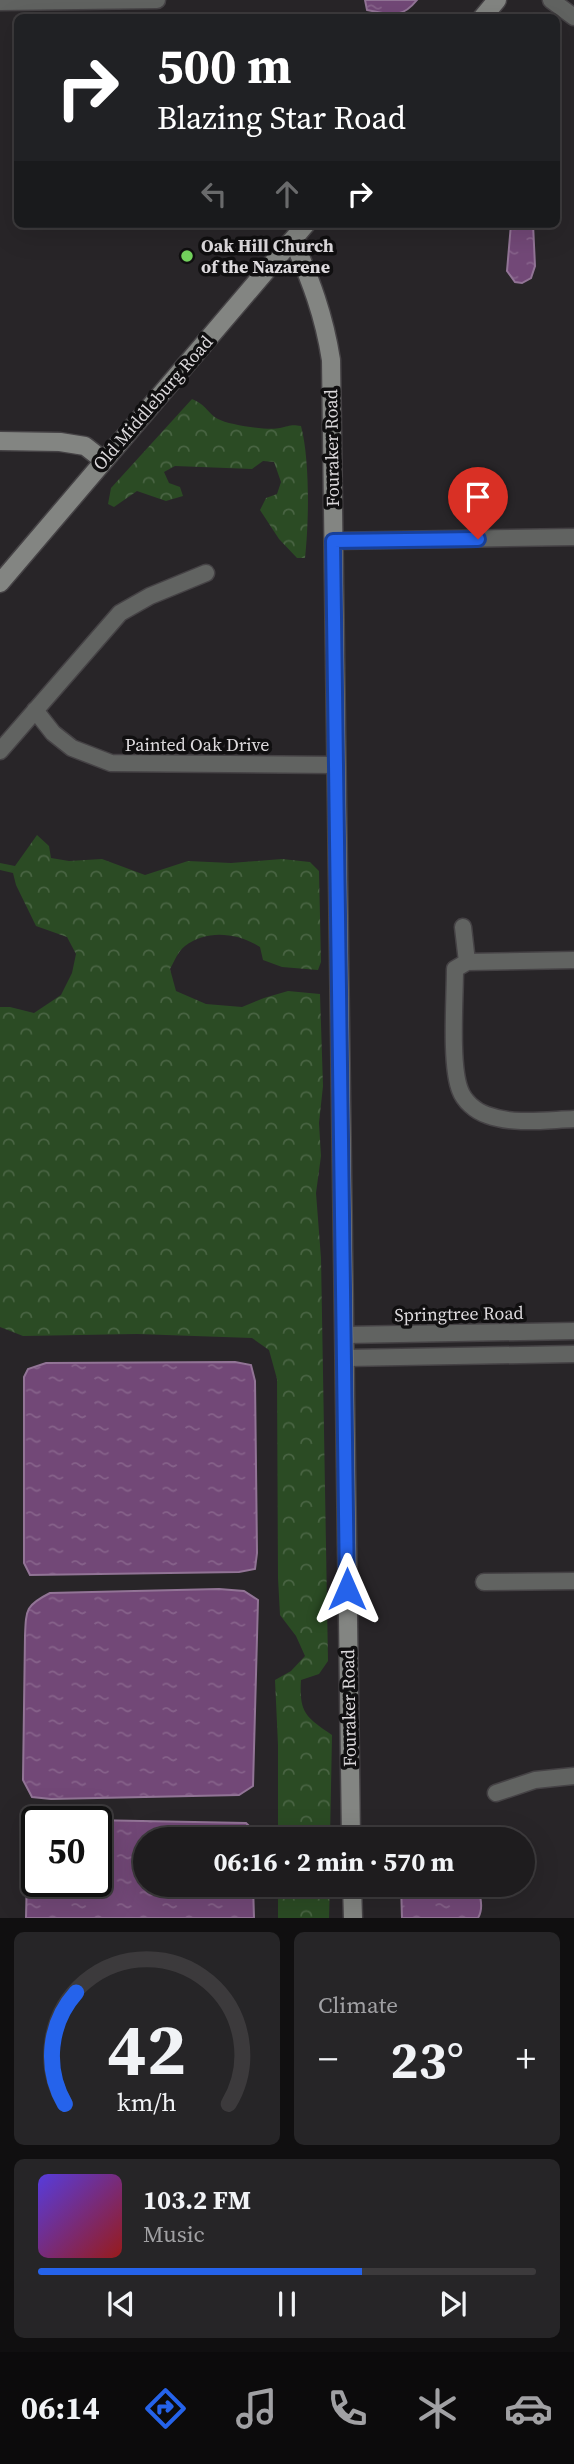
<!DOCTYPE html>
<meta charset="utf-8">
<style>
:root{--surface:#1e1c1e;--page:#262527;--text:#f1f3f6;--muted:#a1a1a4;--line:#3c3a3c;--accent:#2563eb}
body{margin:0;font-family:"Source Serif 4",serif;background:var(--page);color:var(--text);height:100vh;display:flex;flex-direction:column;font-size:26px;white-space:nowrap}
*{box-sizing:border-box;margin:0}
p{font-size:23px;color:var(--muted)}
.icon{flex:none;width:38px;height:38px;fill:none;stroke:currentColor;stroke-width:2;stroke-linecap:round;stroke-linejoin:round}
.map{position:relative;height:1918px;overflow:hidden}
.sheet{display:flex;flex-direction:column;gap:14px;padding:14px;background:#100f10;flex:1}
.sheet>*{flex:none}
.hud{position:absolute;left:14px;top:14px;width:546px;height:214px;border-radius:10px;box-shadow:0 7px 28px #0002,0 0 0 2px var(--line);background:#202124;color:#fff;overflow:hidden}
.speed{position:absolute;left:21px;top:1806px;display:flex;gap:14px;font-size:35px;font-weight:700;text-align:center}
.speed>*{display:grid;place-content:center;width:91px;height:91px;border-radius:50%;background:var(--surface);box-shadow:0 7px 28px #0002,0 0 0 2px var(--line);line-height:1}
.speed .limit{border:4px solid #111;border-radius:10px;background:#fff;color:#111}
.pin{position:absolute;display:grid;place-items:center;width:60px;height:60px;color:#fff;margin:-72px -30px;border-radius:50% 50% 50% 0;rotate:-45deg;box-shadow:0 0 7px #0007}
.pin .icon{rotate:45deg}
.me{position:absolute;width:77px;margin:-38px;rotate:0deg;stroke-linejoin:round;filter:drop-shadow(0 0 5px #0008)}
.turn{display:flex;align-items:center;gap:24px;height:147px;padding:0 28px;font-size:32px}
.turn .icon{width:91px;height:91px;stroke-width:2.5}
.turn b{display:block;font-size:49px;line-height:60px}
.lanes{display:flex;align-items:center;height:66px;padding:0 28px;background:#0003;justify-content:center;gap:35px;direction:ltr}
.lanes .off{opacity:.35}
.big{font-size:52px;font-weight:700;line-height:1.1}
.sheet .card{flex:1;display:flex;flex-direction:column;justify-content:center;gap:10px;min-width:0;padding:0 24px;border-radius:10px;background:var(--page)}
.sheet .dial{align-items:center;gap:0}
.dial svg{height:182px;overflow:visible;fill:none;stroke:var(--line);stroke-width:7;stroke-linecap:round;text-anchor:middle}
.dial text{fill:var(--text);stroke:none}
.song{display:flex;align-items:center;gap:21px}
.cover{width:84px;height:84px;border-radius:10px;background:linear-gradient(135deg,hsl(250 70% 55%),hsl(0 70% 35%))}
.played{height:7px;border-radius:4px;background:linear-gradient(90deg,var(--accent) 65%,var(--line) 65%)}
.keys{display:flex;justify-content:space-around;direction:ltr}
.heat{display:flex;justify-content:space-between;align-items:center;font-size:38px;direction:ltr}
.sheet .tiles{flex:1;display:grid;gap:14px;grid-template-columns:1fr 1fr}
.card:last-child{grid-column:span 2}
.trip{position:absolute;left:133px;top:1827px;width:402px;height:70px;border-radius:35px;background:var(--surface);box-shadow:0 7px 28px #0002,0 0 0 2px var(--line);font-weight:700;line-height:70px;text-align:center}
.tabs{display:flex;height:112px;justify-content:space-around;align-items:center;background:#0c0b0c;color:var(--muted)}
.tabs .icon{width:49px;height:49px}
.tabs .on{color:var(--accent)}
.tabs b{font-size:32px;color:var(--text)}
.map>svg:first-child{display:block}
.forest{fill:url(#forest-crowns)}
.water{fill:url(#water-ripples);stroke:#927496;stroke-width:2;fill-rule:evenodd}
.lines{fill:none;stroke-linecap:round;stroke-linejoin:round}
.street-casing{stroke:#454245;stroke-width:19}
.secondary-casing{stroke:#454245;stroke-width:21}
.street{stroke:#616361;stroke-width:16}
.secondary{stroke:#838582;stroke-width:18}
.route-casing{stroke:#184099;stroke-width:18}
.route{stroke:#2563eb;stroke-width:12}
.poi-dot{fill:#73d25d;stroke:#100f10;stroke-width:2.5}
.labels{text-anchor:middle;stroke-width:7;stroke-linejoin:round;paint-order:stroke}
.poi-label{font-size:18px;font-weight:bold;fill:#dddadd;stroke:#100f10;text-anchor:start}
.street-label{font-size:18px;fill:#dddadd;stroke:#100f10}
</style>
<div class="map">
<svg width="574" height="1918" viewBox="0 0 574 1918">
<defs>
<pattern id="forest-crowns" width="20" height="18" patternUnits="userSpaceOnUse" patternTransform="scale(1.75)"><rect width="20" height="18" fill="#2b4b24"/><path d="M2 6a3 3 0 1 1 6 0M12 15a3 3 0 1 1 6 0" fill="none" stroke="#496443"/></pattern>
<pattern id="water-ripples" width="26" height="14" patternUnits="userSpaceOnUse" patternTransform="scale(1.75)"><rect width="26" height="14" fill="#724877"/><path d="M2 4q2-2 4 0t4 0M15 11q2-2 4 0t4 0" fill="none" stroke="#86628a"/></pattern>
</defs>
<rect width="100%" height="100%" fill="#282528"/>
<!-- forest -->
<path class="forest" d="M 192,399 C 207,405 208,414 218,419 C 229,425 269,431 280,428 C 289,426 291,424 301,426 C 310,460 309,522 305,558 L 297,558 L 279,539 L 260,510 L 266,498 L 277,494 L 281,482 L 274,462 L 263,461 L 252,469 L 175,466 L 164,472 L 169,483 L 180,487 L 183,496 L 166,501 L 137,491 L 114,507 L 108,504 L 111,488 Z
M 37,835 L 49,846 L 51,858 L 69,861 L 102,859 L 145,875 L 188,861 L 231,863 L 282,859 L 310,862 L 319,871 L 321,962 L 318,970 L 282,967 L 263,960 L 260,947 C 238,933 207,929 185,946 C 178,951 174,962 170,969 L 176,991 L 206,1004 L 242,1007 L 264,998 L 288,991 L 320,994 L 323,1086 L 319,1123 L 321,1156 L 316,1193 L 321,1258 L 328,1661 L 319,1674 L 301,1680 C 299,1713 306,1717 332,1735 L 330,1839 L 278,1839 L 278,1745 L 275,1680 L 291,1671 L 305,1656 L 296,1636 L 280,1615 L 278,1578 L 277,1379 L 269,1350 L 252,1338 L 137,1334 L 23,1336 L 0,1327 L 0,1007 L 10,1007 L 34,1013 L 61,995 L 72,973 L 76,954 L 67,937 L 36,926 L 16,885 L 13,873 L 0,870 L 0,863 L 15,866 Z
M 278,1885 L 330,1885 L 329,1918 L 278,1918 Z"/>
<!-- water -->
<path class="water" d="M 365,0 L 417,0 C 401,20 390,14 367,10 Z
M 511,224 L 533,224 L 535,266 L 531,278 L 522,283 L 515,282 L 507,271 Z
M 235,1362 L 251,1365 L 255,1381 L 257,1553 L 255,1569 L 239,1572 L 30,1575 L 24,1563 L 24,1377 L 28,1369 L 46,1363 Z
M 219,1589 L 244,1591 L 258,1600 L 253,1786 L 239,1795 L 51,1799 L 32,1797 L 23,1780 L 25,1636 C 26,1609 26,1605 50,1593 Z
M 37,1819 L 246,1823 L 253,1830 L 253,1839 L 145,1839 L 145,1885 L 253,1885 L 254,1918 L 26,1918 L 28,1826 ZM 37,1822 L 96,1822 L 96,1881 L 37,1881 Z
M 401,1885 L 451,1885 L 479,1891 C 481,1900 483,1910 478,1918 L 402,1918 Z"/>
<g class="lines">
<!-- street casing -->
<g class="street-casing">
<path id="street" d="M 551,0 L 574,17
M 0,2 L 157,0
M 333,541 L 574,537
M 35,710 L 53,733 L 72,748 L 111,763 L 336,765
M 0,751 L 120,613 L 150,596 L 206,573
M 463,927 L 467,962
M 467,962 L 455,969 C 455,998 450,1065 460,1090 C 464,1101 475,1111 487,1115 C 514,1125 546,1120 574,1119
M 467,962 L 574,960
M 345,1335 L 574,1331
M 346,1358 L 574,1354
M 484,1582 L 574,1581
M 496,1793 L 535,1780 L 574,1776"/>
</g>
<!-- secondary casing -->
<g class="secondary-casing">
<path id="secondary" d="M 482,18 L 497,0
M 293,240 C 311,281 324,315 331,360 L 351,1839
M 0,441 L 60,442 L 85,446 L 103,460
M 0,583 L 306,224
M 352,1885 L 353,1918"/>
</g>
<!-- street -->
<use href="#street" class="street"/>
<!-- secondary -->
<use href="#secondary" class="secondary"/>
</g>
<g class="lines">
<!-- route casing -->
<g class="route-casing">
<path id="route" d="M 347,1589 L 333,541 L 478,539"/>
</g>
<!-- route -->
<use href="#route" class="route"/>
</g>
<!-- markers -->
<circle class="poi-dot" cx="187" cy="256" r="7"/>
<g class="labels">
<!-- poi labels -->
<g class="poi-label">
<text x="201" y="252">Oak Hill Church<tspan x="201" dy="21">of the Nazarene</tspan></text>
</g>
<!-- street labels -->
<g class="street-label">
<text transform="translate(153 403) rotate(-49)" y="6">Old Middleburg Road</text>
<text transform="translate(332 448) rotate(-91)" y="6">Fouraker Road</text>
<text x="197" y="751">Painted Oak Drive</text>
<text transform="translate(459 1314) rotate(-1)" y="6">Springtree Road</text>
<text transform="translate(349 1708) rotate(-91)" y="6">Fouraker Road</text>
</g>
</g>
</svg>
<div class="speed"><div class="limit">50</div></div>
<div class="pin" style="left:478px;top:539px;background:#d93025"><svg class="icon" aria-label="arrive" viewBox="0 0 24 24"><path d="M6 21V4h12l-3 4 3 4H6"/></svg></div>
<svg class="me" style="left:347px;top:1589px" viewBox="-20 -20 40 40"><path d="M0-17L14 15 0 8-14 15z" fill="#2563eb" stroke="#fff" stroke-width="4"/></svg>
<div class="trip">06:16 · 2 min · 570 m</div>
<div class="hud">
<div class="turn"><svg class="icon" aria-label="right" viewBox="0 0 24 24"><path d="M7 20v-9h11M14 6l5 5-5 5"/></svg><div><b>500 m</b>Blazing Star Road</div></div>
<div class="lanes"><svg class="icon off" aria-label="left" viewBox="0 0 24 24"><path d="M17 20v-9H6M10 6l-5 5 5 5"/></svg><svg class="icon off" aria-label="ahead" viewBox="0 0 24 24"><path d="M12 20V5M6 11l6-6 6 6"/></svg><svg class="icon" aria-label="right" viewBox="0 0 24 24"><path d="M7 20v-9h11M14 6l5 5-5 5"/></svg></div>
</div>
</div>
<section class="sheet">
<div class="tiles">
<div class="card dial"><svg viewBox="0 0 100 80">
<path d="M14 69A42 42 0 1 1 86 69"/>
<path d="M14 69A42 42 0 0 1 19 20" stroke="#2563eb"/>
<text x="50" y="56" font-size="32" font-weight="700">42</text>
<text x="50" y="72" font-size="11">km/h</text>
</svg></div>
<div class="card"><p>Climate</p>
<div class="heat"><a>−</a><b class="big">23°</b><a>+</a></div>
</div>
<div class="card">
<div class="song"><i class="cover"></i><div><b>103.2 FM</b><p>Music</p></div></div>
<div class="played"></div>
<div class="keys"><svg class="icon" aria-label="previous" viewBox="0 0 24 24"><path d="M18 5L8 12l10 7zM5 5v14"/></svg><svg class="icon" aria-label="pause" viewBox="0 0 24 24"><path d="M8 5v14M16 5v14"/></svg><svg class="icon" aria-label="next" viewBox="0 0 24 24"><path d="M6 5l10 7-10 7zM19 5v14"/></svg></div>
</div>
</div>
</section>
<nav class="tabs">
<b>06:14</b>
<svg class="icon on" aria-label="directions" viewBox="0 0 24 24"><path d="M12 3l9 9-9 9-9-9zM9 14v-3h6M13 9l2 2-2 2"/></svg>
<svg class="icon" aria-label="music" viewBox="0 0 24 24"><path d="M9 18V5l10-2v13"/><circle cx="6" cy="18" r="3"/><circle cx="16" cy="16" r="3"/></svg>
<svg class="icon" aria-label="phone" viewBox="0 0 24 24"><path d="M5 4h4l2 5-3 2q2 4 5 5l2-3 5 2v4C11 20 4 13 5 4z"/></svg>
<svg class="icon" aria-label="climate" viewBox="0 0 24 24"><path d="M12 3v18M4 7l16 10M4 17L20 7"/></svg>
<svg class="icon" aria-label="car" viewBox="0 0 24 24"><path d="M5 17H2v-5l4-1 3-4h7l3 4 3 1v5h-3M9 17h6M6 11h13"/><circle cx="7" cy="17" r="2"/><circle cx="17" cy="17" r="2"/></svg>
</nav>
